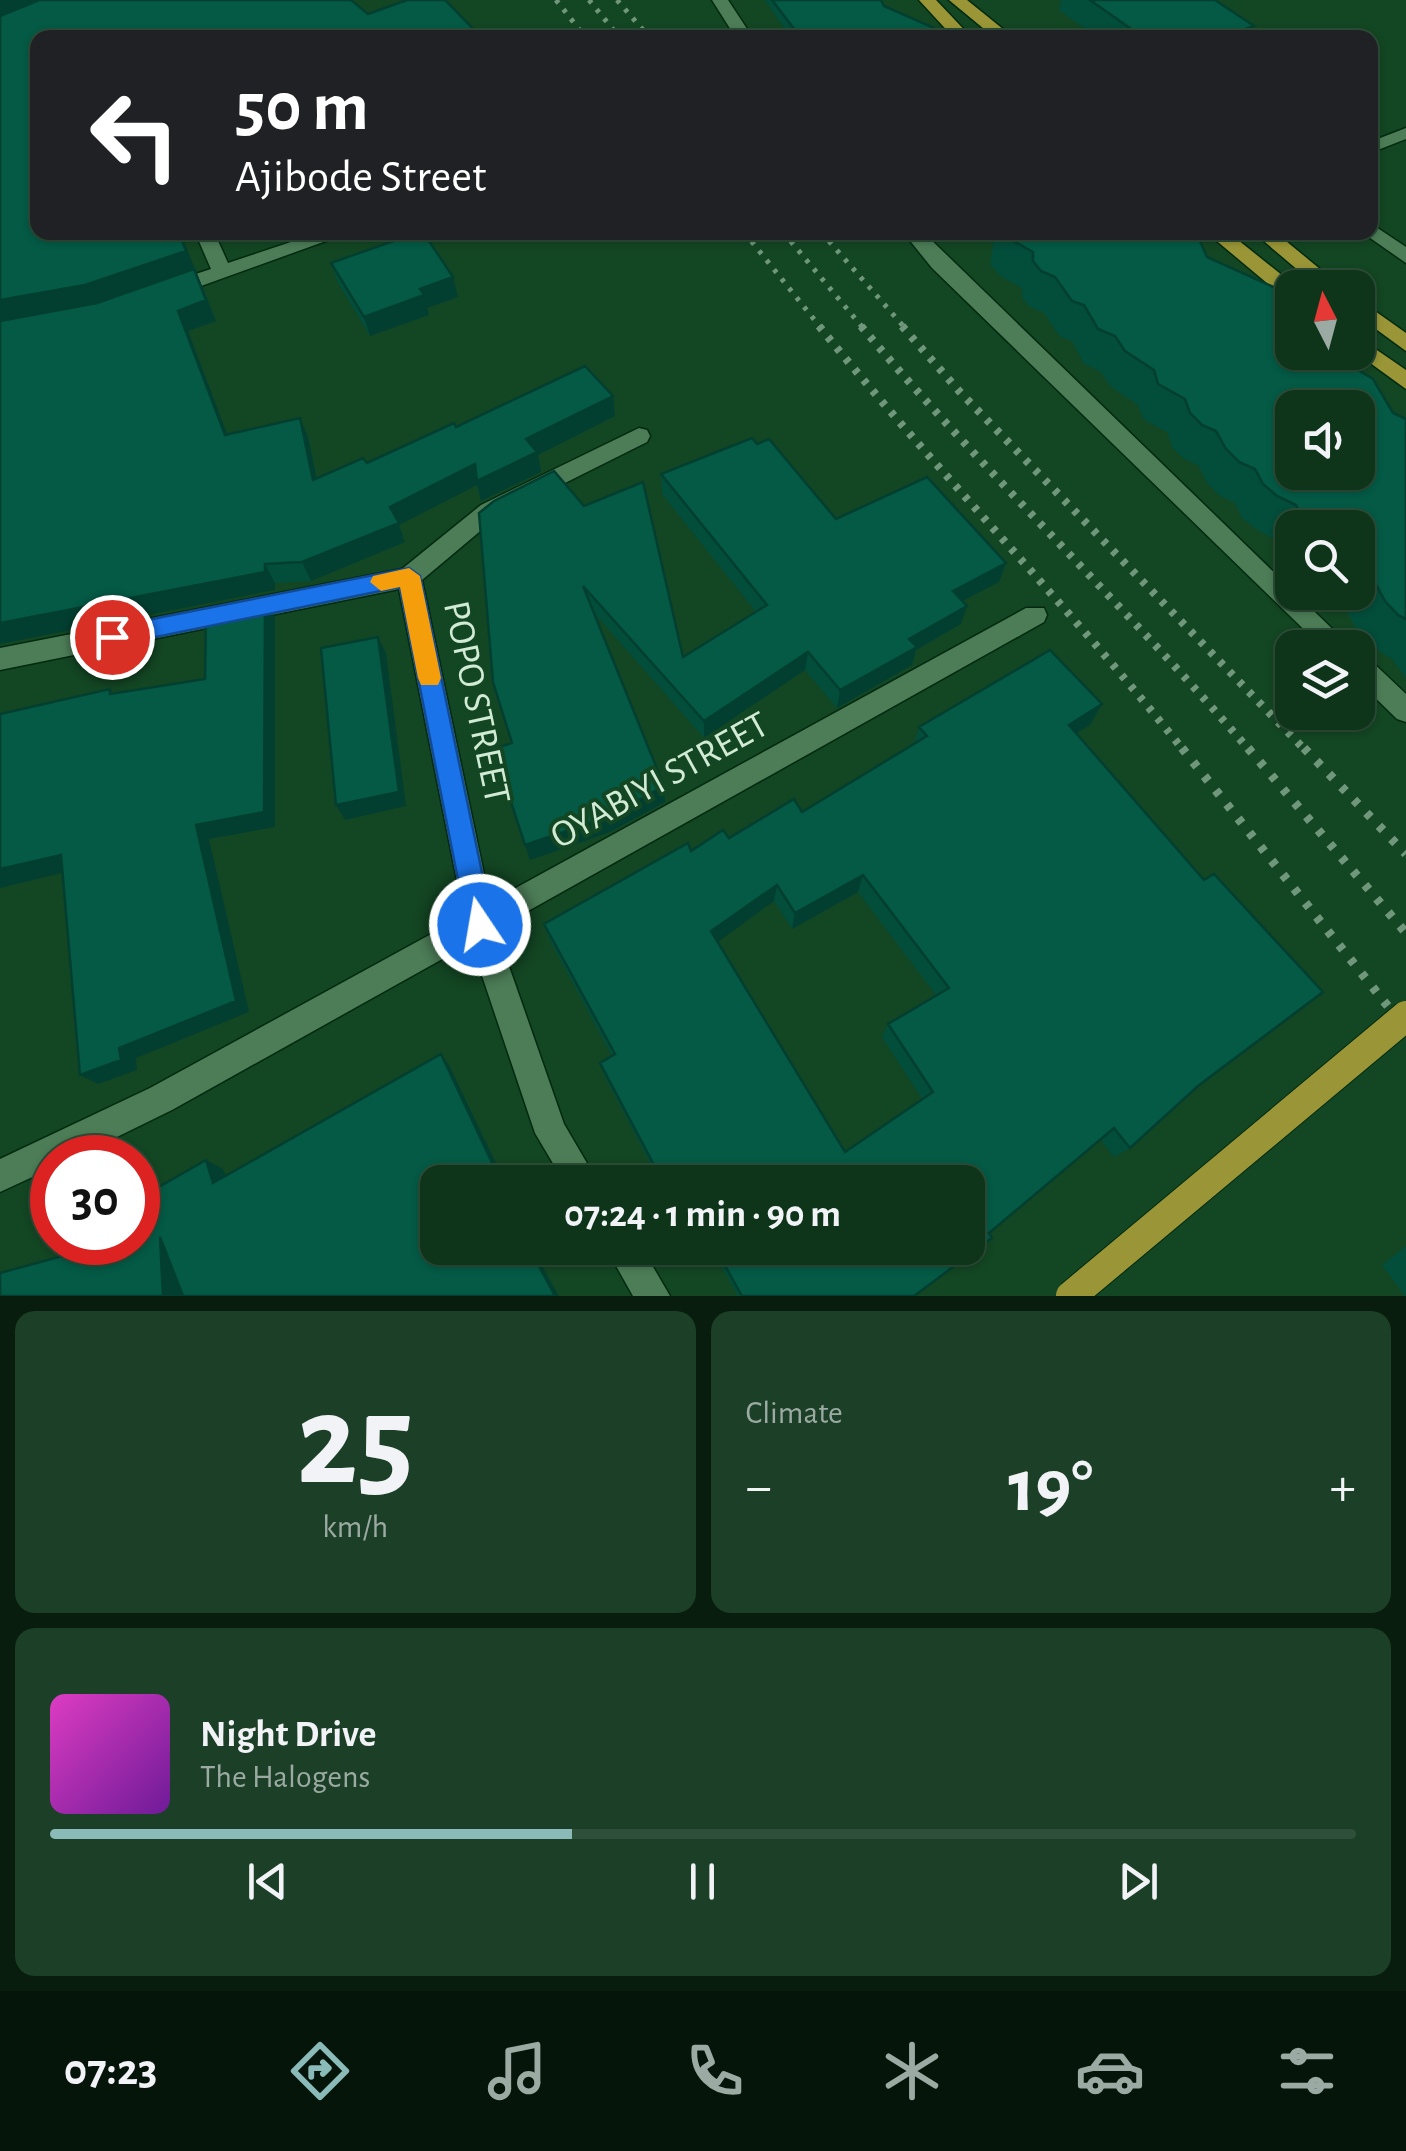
<!DOCTYPE html>
<meta charset="utf-8">
<style>
:root{--surface:#0e341a;--page:#1c3f27;--text:#f1f3f6;--muted:#9baaa2;--line:#2e4f39;--accent:#8bbbb9}
body{margin:0;font-family:"Alegreya Sans",sans-serif;background:var(--page);color:var(--text);height:100vh;display:flex;flex-direction:column;font-size:38px;white-space:nowrap}
*{box-sizing:border-box;margin:0}
p{font-size:32px;color:var(--muted)}
.icon{flex:none;width:55px;height:55px;fill:none;stroke:currentColor;stroke-width:2;stroke-linecap:round;stroke-linejoin:round}
.map{position:relative;height:1296px;overflow:hidden}
.panel{display:flex;flex-direction:column;gap:15px;padding:15px;background:#081d0e;flex:1}
.panel>*{flex:none}
.top-card{position:absolute;left:30px;top:30px;width:1348px;height:210px;border-radius:20px;box-shadow:0 2px 8px #0004,0 0 0 2px var(--line);background:#202124;color:#fff;overflow:hidden}
.needle{width:65px;rotate:354deg}
.fabs{position:absolute;left:1275px;top:270px;display:grid;gap:20px}
.fabs a{display:grid;place-items:center;width:100px;height:100px;border-radius:20px;background:var(--surface);box-shadow:0 2px 8px #0004,0 0 0 2px var(--line);font-size:50px}
.speed{position:absolute;left:30px;top:1135px;display:flex;gap:20px;font-size:50px;font-weight:700;text-align:center}
.speed>*{display:grid;place-content:center;width:130px;height:130px;border-radius:50%;background:var(--surface);box-shadow:0 2px 8px #0004,0 0 0 2px var(--line);line-height:1}
.speed .limit{border:15px solid #d22;background:#fff;color:#111}
.pin{position:absolute;display:grid;place-items:center;width:85px;height:85px;color:#fff;margin:-42px;border:5px solid #fff;border-radius:50%;box-shadow:0 2px 10px #0007}
.me{position:absolute;width:110px;margin:-55px;rotate:348deg;stroke-linejoin:round;filter:drop-shadow(0 0 8px #0008)}
.turn{display:flex;align-items:center;gap:35px;height:210px;padding:0 40px;font-size:45px}
.turn .icon{width:130px;height:130px;stroke-width:2.5}
.turn b{display:block;font-size:70px;line-height:85px}
.big{font-size:75px;font-weight:700;line-height:1.1}
.panel .card{flex:1;display:flex;flex-direction:column;justify-content:center;gap:15px;min-width:0;padding:0 35px;border-radius:20px;background:var(--page)}
.panel .dial{align-items:center;gap:0}
.dial b{font-size:130px;line-height:1}
.song{display:flex;align-items:center;gap:30px}
.cover{width:120px;height:120px;border-radius:15px;background:linear-gradient(135deg,hsl(310 70% 55%),hsl(280 70% 35%))}
.played{height:10px;border-radius:5px;background:linear-gradient(90deg,var(--accent) 40%,var(--line) 40%)}
.keys{display:flex;justify-content:space-around;direction:ltr}
.heat{display:flex;justify-content:space-between;align-items:center;font-size:55px;direction:ltr}
.panel .tiles{flex:1;display:grid;gap:15px;grid-template-columns:1fr 1fr}
.card:last-child{grid-column:span 2}
.trip{position:absolute;left:420px;top:1165px;width:565px;height:100px;border-radius:20px;background:var(--surface);box-shadow:0 2px 8px #0004,0 0 0 2px var(--line);font-weight:700;line-height:100px;text-align:center}
.tab-bar{display:flex;height:160px;justify-content:space-around;align-items:center;background:#06150a;color:var(--muted)}
.tab-bar .icon{width:70px;height:70px}
.tab-bar .active{color:var(--accent)}
.tab-bar b{font-size:45px;color:var(--text)}
.map>svg:first-child{display:block}
.lines{fill:none;stroke-linecap:round;stroke-linejoin:round}
.minor-casing{stroke:#032a10;stroke-width:3}
.major-casing{stroke:#032a10;stroke-width:3}
.minor{fill:#4c7d57;fill-rule:evenodd}
.major{fill:#9a9637;fill-rule:evenodd}
.rail-far2{stroke:#70977b;stroke-width:5;stroke-dasharray:4 8;stroke-linecap:butt}
.rail-far1{stroke:#70977b;stroke-width:8;stroke-dasharray:5 9;stroke-linecap:butt}
.rail{stroke:#70977b;stroke-width:9;stroke-dasharray:6 12;stroke-linecap:butt}
.major-bridge-casing{stroke:#032a10;stroke-width:32;stroke-linecap:butt}
.major-bridge{stroke:#9a9637;stroke-width:30}
.wall{fill:#034d3b;fill-rule:evenodd}
.shaded-wall{fill:#033f30}
.building{fill:#045a45;stroke:#033f30;stroke-width:2.5;fill-rule:evenodd}
.route{fill:#1a73e8;stroke:#114b97;stroke-width:2.5}
.slow{fill:#f59e0b}
.labels{text-anchor:middle;stroke-width:8;stroke-linejoin:round;paint-order:stroke}
.street-label{font-size:38px;fill:#d1ebd5;stroke:#134623}
</style>
<div class="map">
<svg width="1406" height="1296" viewBox="0 0 1406 1296">
<rect width="100%" height="100%" fill="#134623"/>
<g class="lines">
<!-- minor casing -->
<g class="minor-casing">
<path id="minor" d="M 712,0 L 728,0 L 753,38 L 736,38 Z
M 1406,128 L 1406,139 L 1370,153 L 1370,142 Z
M 1370,223 L 1406,247 L 1406,263 L 1363,233 L 1370,232 Z
M 195,232 L 214,232 L 228,263 L 321,232 L 351,232 L 176,295 L 162,295 L 162,285 L 211,269 Z
M 903,232 L 923,232 L 1352,648 L 1323,648 L 932,268 Z
M 639,428 L 647,430 L 650,436 L 647,442 L 497,517 L 422,580 L 490,902 L 1026,608 L 1044,608 L 1047,615 L 1044,622 L 496,929 L 564,1124 L 598,1182 L 564,1182 L 535,1133 L 471,943 L 172,1110 L 74,1158 L 52,1158 L 52,1168 L 0,1192 L 0,1159 L 150,1088 L 464,916 L 399,589 L 0,670 L 0,648 L 402,569 L 481,505 Z
M 1358,654 L 1367,657 L 1406,694 L 1406,722 L 1397,719 L 1358,681 Z
M 606,1248 L 642,1248 L 670,1296 L 633,1296 Z"/>
</g>
<!-- major casing -->
<g class="major-casing">
<path id="major" d="M 919,0 L 936,0 L 972,38 L 954,38 Z
M 949,0 L 967,0 L 1014,38 L 995,38 Z
M 1206,232 L 1228,232 L 1298,288 L 1292,288 L 1292,300 L 1285,298 Z
M 1253,232 L 1275,232 L 1343,288 L 1319,288 Z
M 1358,299 L 1406,333 L 1406,351 L 1358,316 Z
M 1358,337 L 1406,370 L 1406,389 L 1355,352 Z"/>
</g>
<!-- minor -->
<use href="#minor" class="minor"/>
<!-- major -->
<use href="#major" class="major"/>
<!-- rail-far2 -->
<path class="rail-far2" d="M 556,0 L 586,38
M 589,0 L 620,38
M 617,0 L 650,38
M 744,232 L 821,328
M 783,232 L 863,328
M 821,232 L 905,328"/>
<!-- rail-far1 -->
<path class="rail-far1" d="M 819,326 C 936,471 1068,605 1184,751
M 861,326 C 984,473 1125,605 1250,751
M 902,326 L 960,392 L 1306,751"/>
<!-- rail -->
<path class="rail" d="M 1182,748 L 1406,1029
M 1248,748 L 1406,933
M 1304,748 L 1406,854"/>
<!-- major-bridge casing -->
<g class="major-bridge-casing">
<path id="major-bridge" d="M 1071,1296 L 1406,1016"/>
</g>
<!-- major-bridge -->
<use href="#major-bridge" class="major-bridge"/>
</g>
<!-- wall -->
<path class="wall" d="M 0,0 L 368,14 L 482,38 L 38,38 L 196,271 L 216,321 L 188,331 L 227,434 L 308,437 L 317,478 L 367,463 L 456,427 L 615,416 L 538,455 L 541,472 L 481,501 L 477,485 L 399,525 L 405,542 L 311,581 L 275,583 L 275,590 Z
M 765,0 L 881,0 L 884,6 L 941,38 L 791,38 Z
M 1061,0 L 1215,0 L 1250,38 L 1098,38 L 1059,10 Z
M 995,232 L 1196,232 L 1207,257 L 1292,304 L 1358,370 L 1393,413 L 1406,419 L 1406,678 L 1392,659 L 1371,646 L 1358,633 L 1348,613 L 1330,603 L 1323,592 L 1358,592 L 1358,528 L 1292,528 L 1292,566 L 1282,556 L 1274,539 L 1256,529 L 1242,518 L 1235,503 L 1220,496 L 1207,483 L 1198,465 L 1184,459 L 1172,447 L 1168,433 L 1143,419 L 1138,405 L 1110,386 L 1101,372 L 1084,364 L 1072,341 L 1060,337 L 1044,313 L 1030,307 L 1022,298 L 1022,288 L 1000,276 L 990,264 Z
M 331,263 L 458,297 L 427,308 L 429,315 L 370,336 L 338,283 Z
M 757,444 L 836,519 L 1006,563 L 999,582 L 962,601 L 961,624 L 916,650 L 912,665 L 837,708 L 805,670 L 704,738 L 595,614 L 664,786 L 665,802 L 610,832 L 530,860 L 501,771 L 512,743 L 554,471 L 683,657 L 756,612 L 662,494 L 661,474 Z
M 1102,704 L 1090,725 L 1077,733 L 1198,1086 L 1130,1148 L 1114,1157 L 1100,1139 L 914,1296 L 738,1296 L 711,1248 L 968,1248 L 968,1182 L 660,1182 L 604,1075 L 600,1063 L 612,1056 L 549,939 L 544,924 L 691,851 L 802,812 L 914,744 L 919,727 ZM 858,892 L 936,995 L 888,1024 L 882,1037 L 922,1099 L 845,1152 L 717,942 L 774,901 L 792,929 Z
M 1406,1246 L 1406,1296 L 1405,1296 L 1382,1265 Z"/>
<!-- shaded-wall -->
<path class="shaded-wall" d="M 0,0 L 57,0 L 0,23 Z
M 1254,26 L 1250,38 L 1222,38 Z
M 180,232 L 216,321 L 188,331 L 235,455 L 96,305 L 0,323 L 0,300 Z
M 453,277 L 458,297 L 427,308 L 429,315 L 370,336 L 364,317 L 420,289 Z
M 613,396 L 615,416 L 538,455 L 541,472 L 481,501 L 477,485 L 399,525 L 405,542 L 311,581 L 302,562 L 390,507 Z
M 300,418 L 308,437 L 321,500 L 313,480 Z
M 1006,563 L 999,582 L 947,609 L 953,591 Z
M 265,564 L 275,583 L 275,590 L 0,644 L 0,623 Z
M 265,600 L 275,618 L 275,827 L 209,839 L 249,1012 L 136,1058 L 137,1070 L 98,1084 L 80,1075 L 119,1048 L 196,825 Z
M 967,606 L 961,624 L 916,650 L 912,665 L 837,708 L 840,690 L 909,639 Z
M 378,637 L 386,653 L 406,806 L 345,820 L 336,805 Z
M 808,652 L 805,670 L 704,738 L 704,721 Z
M 1102,704 L 1090,725 L 1058,745 L 1069,725 Z
M 664,786 L 665,802 L 610,832 L 530,860 L 525,845 Z
M 61,855 L 78,869 L 0,888 L 0,869 Z
M 863,875 L 858,892 L 792,929 L 795,913 Z
M 777,885 L 774,901 L 711,947 L 711,931 Z
M 441,1054 L 449,1065 L 505,1182 L 501,1182 Z
M 206,1160 L 223,1169 L 231,1191 L 213,1183 Z
M 160,1237 L 184,1296 L 163,1296 Z
M 529,1248 L 532,1248 L 559,1296 L 555,1296 Z"/>
<!-- building -->
<path class="building" d="M 39,0 L 351,0 L 368,14 L 407,0 L 445,0 L 482,38 L 38,38 L 38,232 L 179,232 L 186,251 L 85,285 L 0,300 L 0,16 Z
M 772,0 L 881,0 L 884,6 L 934,28 L 941,38 L 801,38 Z
M 1090,0 L 1215,0 L 1254,26 L 1222,38 L 1144,38 Z
M 419,232 L 423,232 L 453,277 L 420,289 L 424,295 L 364,317 L 331,263 Z
M 1004,232 L 1196,232 L 1207,257 L 1278,289 L 1292,304 L 1292,352 L 1352,352 L 1358,370 L 1373,379 L 1393,413 L 1406,419 L 1406,619 L 1398,615 L 1385,601 L 1374,581 L 1358,572 L 1358,528 L 1309,528 L 1305,523 L 1296,505 L 1277,496 L 1263,484 L 1255,469 L 1239,462 L 1226,449 L 1216,431 L 1202,425 L 1190,413 L 1185,399 L 1158,384 L 1154,370 L 1125,351 L 1115,336 L 1098,329 L 1084,305 L 1072,301 L 1055,277 L 1041,271 L 1033,261 L 1033,252 L 1010,239 ZM 1292,408 L 1358,408 L 1358,472 L 1292,472 Z
M 194,269 L 206,300 L 178,311 L 225,435 L 300,418 L 313,480 L 363,458 L 367,463 L 454,423 L 456,427 L 585,366 L 613,396 L 526,439 L 537,452 L 477,481 L 475,464 L 390,507 L 399,523 L 302,562 L 265,564 L 265,572 L 0,623 L 0,321 L 97,303 Z
M 752,438 L 757,444 L 769,439 L 836,519 L 927,477 L 1006,563 L 953,591 L 967,606 L 909,639 L 917,647 L 840,690 L 808,652 L 704,721 L 583,586 L 664,786 L 608,817 L 525,845 L 501,771 L 499,747 L 512,743 L 493,682 L 479,513 L 494,501 L 554,471 L 584,506 L 643,482 L 683,657 L 767,605 L 661,474 Z
M 265,600 L 264,812 L 196,825 L 236,1001 L 119,1048 L 121,1060 L 80,1075 L 61,855 L 0,869 L 0,714 L 110,689 L 110,694 L 205,679 L 206,612 Z
M 378,637 L 399,792 L 336,805 L 321,648 Z
M 1050,650 L 1102,704 L 1069,725 L 1204,880 L 1214,874 L 1323,992 L 1198,1086 L 1130,1148 L 1114,1128 L 989,1233 L 992,1238 L 914,1296 L 742,1296 L 715,1248 L 968,1248 L 968,1182 L 663,1182 L 600,1063 L 615,1054 L 544,924 L 688,843 L 691,851 L 723,830 L 729,838 L 794,799 L 802,812 L 927,736 L 919,727 ZM 863,875 L 949,988 L 888,1024 L 933,1092 L 845,1152 L 711,931 L 777,885 L 795,913 Z
M 441,1054 L 501,1182 L 438,1182 L 438,1248 L 529,1248 L 555,1296 L 183,1296 L 160,1237 L 163,1296 L 0,1296 L 0,1273 L 99,1246 L 98,1242 L 138,1242 L 138,1199 L 206,1160 L 213,1183 Z"/>
<!-- route -->
<path class="route" d="M 409,568 L 420,576 L 493,925 L 489,934 L 480,938 L 471,934 L 467,925 L 400,587 L 112,646 L 100,637 L 112,627 Z"/>
<!-- slow -->
<path class="slow" d="M 409,568 L 420,576 L 441,678 L 438,685 L 421,685 L 418,678 L 400,587 L 381,591 L 370,582 L 373,576 Z"/>
<g class="labels">
<!-- street labels -->
<g class="street-label">
<text transform="translate(478 702) rotate(78)" y="13">POPO STREET</text>
<text transform="translate(659 779) rotate(-29)" y="13">OYABIYI STREET</text>
</g>
</g>
</svg>
<div class="fabs">
<a><svg class="needle" viewBox="-14 -14 28 28"><path d="M0-13l5 13h-10z" fill="#e53935"/><path d="M0 13l5-13h-10z" fill="#9baaa2"/></svg></a>
<a><svg class="icon" aria-label="sound" viewBox="0 0 24 24"><path d="M4 9h4l5-4v14l-5-4H4zM17 9q2 3 0 6"/></svg></a>
<a><svg class="icon" aria-label="search" viewBox="0 0 24 24"><circle cx="10" cy="10" r="6"/><path d="M15 15l6 6"/></svg></a>
<a><svg class="icon" aria-label="layers" viewBox="0 0 24 24"><path d="M12 4l9 5-9 5-9-5zM3 14l9 5 9-5"/></svg></a>
</div>
<div class="speed"><div class="limit">30</div></div>
<div class="pin" style="left:112px;top:637px;background:#d93025"><svg class="icon" aria-label="arrive" viewBox="0 0 24 24"><path d="M6 21V4h12l-3 4 3 4H6"/></svg></div>
<svg class="me" style="left:480px;top:925px" viewBox="-20 -20 40 40"><circle r="17" fill="#1a73e8" stroke="#fff" stroke-width="3"/><path d="M0-11L8 9 0 5-8 9z" fill="#fff"/></svg>
<div class="trip">07:24 · 1 min · 90 m</div>
<div class="top-card">
<div class="turn"><svg class="icon" aria-label="left" viewBox="0 0 24 24"><path d="M17 20v-9H6M10 6l-5 5 5 5"/></svg><div><b>50 m</b>Ajibode Street</div></div>
</div>
</div>
<section class="panel">
<div class="tiles">
<div class="card dial"><b>25</b><p>km/h</p></div>
<div class="card"><p>Climate</p>
<div class="heat"><a>−</a><b class="big">19°</b><a>+</a></div>
</div>
<div class="card">
<div class="song"><i class="cover"></i><div><b>Night Drive</b><p>The Halogens</p></div></div>
<div class="played"></div>
<div class="keys"><svg class="icon" aria-label="previous" viewBox="0 0 24 24"><path d="M18 5L8 12l10 7zM5 5v14"/></svg><svg class="icon" aria-label="pause" viewBox="0 0 24 24"><path d="M8 5v14M16 5v14"/></svg><svg class="icon" aria-label="next" viewBox="0 0 24 24"><path d="M6 5l10 7-10 7zM19 5v14"/></svg></div>
</div>
</div>
</section>
<nav class="tab-bar">
<b>07:23</b>
<svg class="icon active" aria-label="directions" viewBox="0 0 24 24"><path d="M12 3l9 9-9 9-9-9zM9 14v-3h6M13 9l2 2-2 2"/></svg>
<svg class="icon" aria-label="music" viewBox="0 0 24 24"><path d="M9 18V5l10-2v13"/><circle cx="6" cy="18" r="3"/><circle cx="16" cy="16" r="3"/></svg>
<svg class="icon" aria-label="phone" viewBox="0 0 24 24"><path d="M5 4h4l2 5-3 2q2 4 5 5l2-3 5 2v4C11 20 4 13 5 4z"/></svg>
<svg class="icon" aria-label="climate" viewBox="0 0 24 24"><path d="M12 3v18M4 7l16 10M4 17L20 7"/></svg>
<svg class="icon" aria-label="car" viewBox="0 0 24 24"><path d="M5 17H2v-5l4-1 3-4h7l3 4 3 1v5h-3M9 17h6M6 11h13"/><circle cx="7" cy="17" r="2"/><circle cx="17" cy="17" r="2"/></svg>
<svg class="icon" aria-label="filters" viewBox="0 0 24 24"><path d="M4 7h16M4 17h16"/><circle cx="9" cy="7" r="2"/><circle cx="15" cy="17" r="2"/></svg>
</nav>
